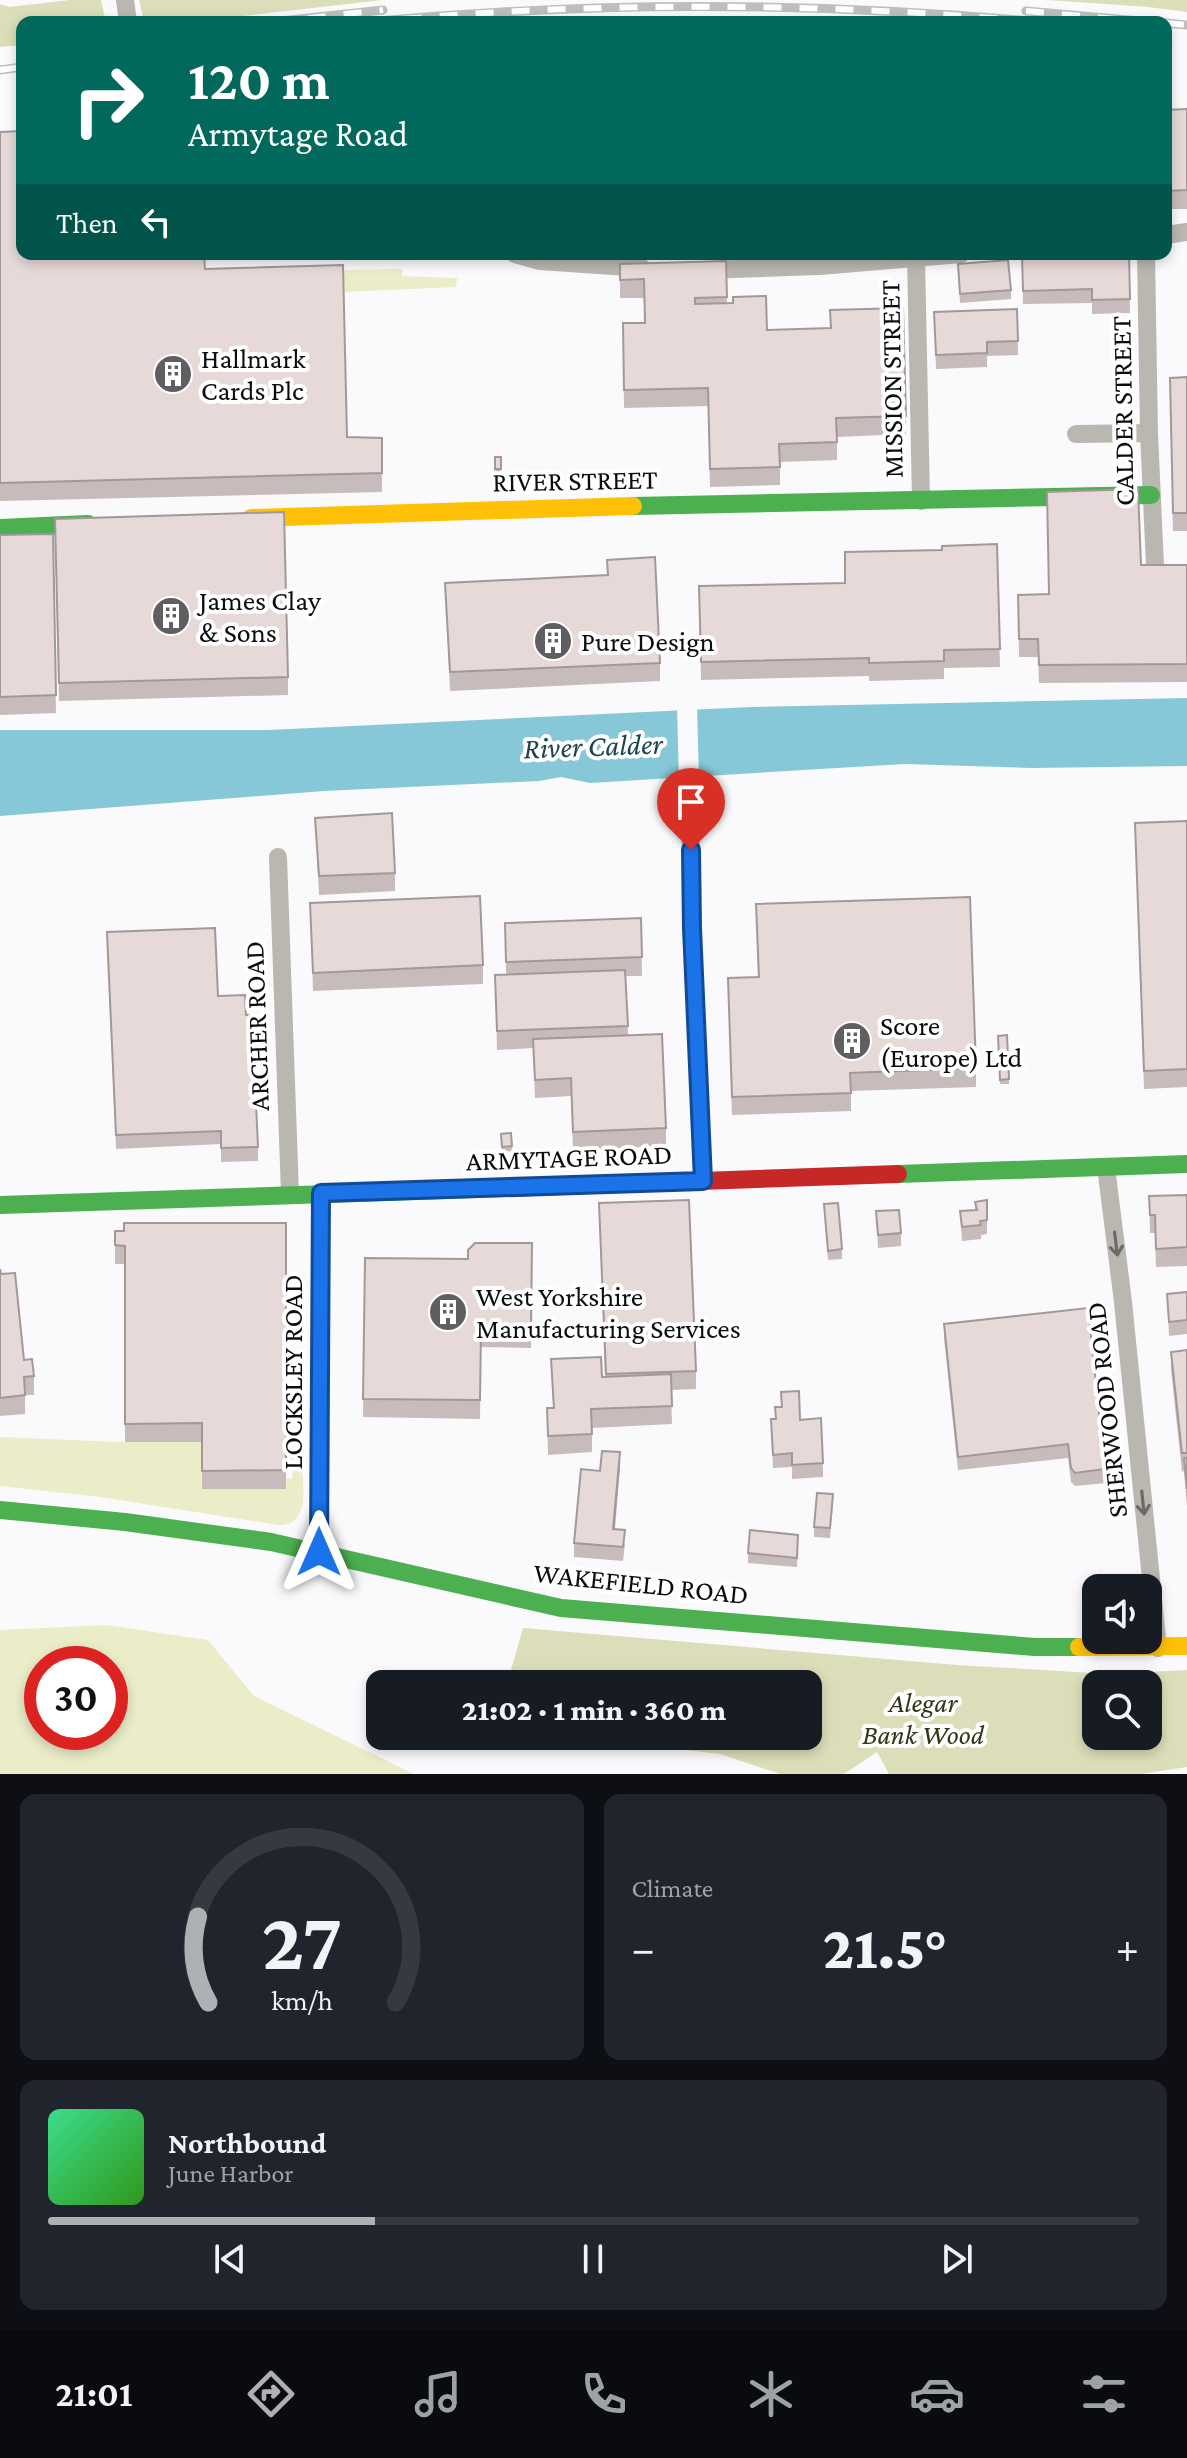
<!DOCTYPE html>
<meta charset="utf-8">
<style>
:root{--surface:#171b24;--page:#20242c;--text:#f1f3f6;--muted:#9ea1a6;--line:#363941;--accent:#afb0b3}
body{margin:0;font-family:"Crimson Pro",serif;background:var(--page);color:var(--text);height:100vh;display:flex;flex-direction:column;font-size:30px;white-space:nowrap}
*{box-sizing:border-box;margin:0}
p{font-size:26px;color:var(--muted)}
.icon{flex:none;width:44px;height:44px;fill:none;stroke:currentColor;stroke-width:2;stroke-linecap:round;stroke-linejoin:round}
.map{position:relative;height:1774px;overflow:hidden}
.panel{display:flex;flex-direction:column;gap:20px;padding:20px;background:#0d0f14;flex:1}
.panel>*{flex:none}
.banner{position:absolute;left:16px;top:16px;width:1156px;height:244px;border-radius:16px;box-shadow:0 4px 12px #0003;background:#00695c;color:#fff;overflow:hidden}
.tools{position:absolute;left:1082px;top:1574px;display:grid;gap:16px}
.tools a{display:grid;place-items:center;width:80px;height:80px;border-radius:16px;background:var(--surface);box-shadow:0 4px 12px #0003;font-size:40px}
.speed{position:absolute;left:24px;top:1646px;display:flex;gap:16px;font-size:40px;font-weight:700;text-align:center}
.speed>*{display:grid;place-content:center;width:104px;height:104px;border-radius:50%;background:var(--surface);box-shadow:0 4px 12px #0003;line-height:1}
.speed .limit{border:12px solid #d22;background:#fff;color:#111}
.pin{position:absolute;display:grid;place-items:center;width:68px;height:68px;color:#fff;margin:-82px -34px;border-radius:50% 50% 50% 0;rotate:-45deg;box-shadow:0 0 8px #0007}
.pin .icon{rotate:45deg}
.me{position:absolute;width:88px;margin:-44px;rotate:0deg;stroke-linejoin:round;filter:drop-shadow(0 0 6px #0008)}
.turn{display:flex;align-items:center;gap:28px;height:168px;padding:0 40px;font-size:36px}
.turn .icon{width:104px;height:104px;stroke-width:2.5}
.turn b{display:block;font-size:56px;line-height:68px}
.then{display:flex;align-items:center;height:76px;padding:0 40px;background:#0003;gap:16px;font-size:30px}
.big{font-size:60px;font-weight:800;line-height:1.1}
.panel .tile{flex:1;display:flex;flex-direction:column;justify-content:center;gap:12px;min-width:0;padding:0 28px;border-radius:16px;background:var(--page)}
.panel .dial{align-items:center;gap:0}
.dial svg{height:208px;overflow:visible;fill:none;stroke:var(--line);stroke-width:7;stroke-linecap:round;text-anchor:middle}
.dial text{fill:var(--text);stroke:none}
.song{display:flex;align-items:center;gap:24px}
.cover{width:96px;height:96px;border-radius:12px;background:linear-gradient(135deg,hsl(150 70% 55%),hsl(110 70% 35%))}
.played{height:8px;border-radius:4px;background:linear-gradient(90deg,var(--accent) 30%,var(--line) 30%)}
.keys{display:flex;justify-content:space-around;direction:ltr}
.heat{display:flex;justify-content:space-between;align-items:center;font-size:44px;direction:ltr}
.panel .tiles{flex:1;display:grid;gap:20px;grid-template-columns:1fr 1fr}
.tile:last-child{grid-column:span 2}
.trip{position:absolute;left:366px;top:1670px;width:456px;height:80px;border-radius:16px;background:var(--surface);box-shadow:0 4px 12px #0003;font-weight:800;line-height:80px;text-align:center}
.menu{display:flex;height:128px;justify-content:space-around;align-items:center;background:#090b0e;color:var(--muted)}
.menu .icon{width:56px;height:56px}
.menu .on{color:var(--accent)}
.menu b{font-size:36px;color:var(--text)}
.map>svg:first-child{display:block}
.green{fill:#eaedc8;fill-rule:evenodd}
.forest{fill:#dbdeb8;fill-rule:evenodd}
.water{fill:#86c8d7}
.pier{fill:#fafafd}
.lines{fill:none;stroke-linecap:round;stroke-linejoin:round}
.street{stroke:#bab7b1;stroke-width:18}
.fast{stroke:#4caf50;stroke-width:18}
.slow{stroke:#ffc107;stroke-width:18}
.jam{stroke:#c62828;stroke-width:18}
.rail-casing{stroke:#bebebc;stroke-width:9}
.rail{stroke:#fff;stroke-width:6;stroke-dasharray:18;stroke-linecap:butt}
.wall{fill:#c8bbbb}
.shaded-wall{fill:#a29898}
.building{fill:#e8d9d9;stroke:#a29898;stroke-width:2}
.oneway{stroke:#6b6a68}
.route-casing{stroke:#114b97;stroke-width:20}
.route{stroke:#1a73e8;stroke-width:14}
.labels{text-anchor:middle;stroke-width:8;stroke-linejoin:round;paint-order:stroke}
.poi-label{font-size:28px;fill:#0b0c0e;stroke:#fff;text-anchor:start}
.street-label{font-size:28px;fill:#0b0c0e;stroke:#fff}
.park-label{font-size:28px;font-style:italic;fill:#323415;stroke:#fff}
.water-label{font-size:30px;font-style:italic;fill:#1b454e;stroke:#fff}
</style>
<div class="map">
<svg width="1187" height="1774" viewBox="0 0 1187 1774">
<rect width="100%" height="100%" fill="#fafafd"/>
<!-- green -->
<path class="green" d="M 271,266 L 344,270 L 402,269 L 402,276 L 457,278 L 456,287 L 343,292 L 262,285 Z
M 0,1437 L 119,1442 L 202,1442 L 286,1479 L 293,1478 L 291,1456 L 301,1456 C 302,1479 313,1526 279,1525 L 100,1497 L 0,1486 Z
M 106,1625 L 208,1640 L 254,1696 L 414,1774 L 0,1774 L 0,1630 ZM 110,1664 L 110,1732 L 42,1732 L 42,1664 Z"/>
<!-- forest -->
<path class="forest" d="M 70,0 L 101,0 L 106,22 L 22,22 L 22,45 L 0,47 L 0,4 L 9,7 Z
M 139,0 L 382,0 L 191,22 L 144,22 Z
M 1048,0 L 1187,0 L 1187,12 L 1148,7 Z
M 523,1628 L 957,1665 L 1110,1674 L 1187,1670 L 1187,1767 L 1141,1774 L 889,1774 L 877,1752 L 844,1774 L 780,1774 L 720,1754 L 644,1745 L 636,1736 L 808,1736 L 808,1684 L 507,1684 ZM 1096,1684 L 1148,1684 L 1148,1736 L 1096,1736 Z"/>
<!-- water -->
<path class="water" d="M 1187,698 L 1187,766 L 1031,768 L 904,764 L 590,783 L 561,777 L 539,781 L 324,791 L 0,816 L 0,730 L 269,730 L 751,707 Z"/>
<!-- pier -->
<path class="pier" d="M 697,706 L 699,780 L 679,781 L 677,707 Z"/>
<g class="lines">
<!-- street -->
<path class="street" d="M 125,0 L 128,22
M 1166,235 L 1187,232
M 515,254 L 540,261 L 642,268
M 1146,254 L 1149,433 L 1155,566
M 916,257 L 921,501
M 704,270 L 820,266 L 961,254
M 1076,434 L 1149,433
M 690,797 L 692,928 L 703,1181
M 278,857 L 290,1194
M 1106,1167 L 1123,1302 L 1158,1648
M 319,1552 L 321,1193"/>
<!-- fast -->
<path class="fast" d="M 633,506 L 1151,495
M 0,528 L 88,524
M 898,1174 L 1187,1164
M 0,1205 L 505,1188
M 0,1510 L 125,1522 L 271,1542 L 561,1608 L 1035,1647 L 1079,1647"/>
<!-- slow -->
<path class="slow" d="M 251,518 L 633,506
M 1079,1647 L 1187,1646"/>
<!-- jam -->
<path class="jam" d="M 505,1188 L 898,1174"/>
<!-- rail casing -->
<g class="rail-casing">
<path id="rail" d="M 1026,11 L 1151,22
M 272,22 L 383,10
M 368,22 C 591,1 818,2 1041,22
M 1166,23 L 1187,25
M 0,70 L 22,67"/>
</g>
<!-- rail -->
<use href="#rail" class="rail"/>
</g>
<!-- wall -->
<path class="wall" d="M 1187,109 L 1187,209 L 1166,209 L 1166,110 Z
M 0,132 L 22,254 L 205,269 L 347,437 L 382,438 L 382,492 L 0,501 Z
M 1129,254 L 1130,313 L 1092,314 L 1092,303 L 1023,304 L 1022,256 Z
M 726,261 L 727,303 L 767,330 L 906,416 L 906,434 L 837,437 L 837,460 L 780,462 L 780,485 L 710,487 L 708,406 L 624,408 L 623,323 L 644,323 L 644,298 L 620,298 L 620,264 Z
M 958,264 L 1011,290 L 1011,299 L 960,303 Z
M 1017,309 L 1018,355 L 987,356 L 987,367 L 936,369 L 934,312 Z
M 1187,377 L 1187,531 L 1173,531 L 1170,396 Z
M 495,457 L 501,457 L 501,473 L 495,474 Z
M 53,534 L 56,713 L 0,715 L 0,535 Z
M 55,537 L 288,677 L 288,695 L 59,701 Z
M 997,544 L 1000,667 L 944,668 L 944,679 L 869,681 L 869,676 L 701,680 L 699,586 L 845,583 L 942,550 Z
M 607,560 L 660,663 L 660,681 L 450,691 L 445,583 L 607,575 Z
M 1141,565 L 1187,565 L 1187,682 L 1039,683 L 1038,657 L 1019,657 L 1018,595 L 1049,594 Z
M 315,818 L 395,873 L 395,891 L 319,895 Z
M 1187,821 L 1187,1087 L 1144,1089 L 1135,823 Z
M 310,903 L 483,965 L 483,984 L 313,991 Z
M 756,904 L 976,1068 L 976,1087 L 851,1091 L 851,1111 L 732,1115 L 728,978 L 758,977 Z
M 641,918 L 642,976 L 626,976 L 628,1035 L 666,1128 L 666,1146 L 573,1150 L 571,1096 L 535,1098 L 533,1048 L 497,1050 L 495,975 L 506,974 L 505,923 Z
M 107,946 L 218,996 L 246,1015 L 258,1147 L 258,1161 L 221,1162 L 221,1144 L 116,1149 Z
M 1007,1035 L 1009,1084 L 1000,1084 L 998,1036 Z
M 511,1133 L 512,1151 L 502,1152 L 501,1134 Z
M 1187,1190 L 1187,1266 L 1156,1267 L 1155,1233 L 1150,1233 L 1149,1196 L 1187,1195 Z
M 987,1200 L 987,1234 L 981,1235 L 981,1239 L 962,1241 L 960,1211 L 975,1210 L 975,1202 Z
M 599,1203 L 696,1371 L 696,1389 L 671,1390 L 672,1424 L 592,1428 L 592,1452 L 548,1455 L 547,1408 L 553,1408 L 551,1359 L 602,1377 L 605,1377 Z
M 824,1204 L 842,1249 L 842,1259 L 828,1260 Z
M 876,1211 L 901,1233 L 901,1246 L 878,1248 Z
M 286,1223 L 286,1489 L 202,1489 L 202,1442 L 125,1442 L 125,1264 L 115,1264 L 115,1245 Z
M 532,1243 L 531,1348 L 481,1347 L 480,1419 L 363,1417 L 365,1258 L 468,1259 Z
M 0,1269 L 24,1360 L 34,1376 L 34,1395 L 25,1395 L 25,1414 L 0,1416 Z
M 1187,1292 L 1187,1334 L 1169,1336 L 1167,1294 Z
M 944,1324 L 1105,1469 L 1105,1483 L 1075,1486 L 1071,1482 L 1068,1458 L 958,1470 L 944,1338 Z
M 1187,1350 L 1187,1507 L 1184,1471 L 1182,1472 L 1171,1370 L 1171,1352 Z
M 781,1392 L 800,1420 L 823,1463 L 823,1477 L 792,1479 L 792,1467 L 773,1468 L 771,1419 L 775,1419 L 782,1407 Z
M 620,1466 L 615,1530 L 625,1544 L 623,1561 L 574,1557 L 574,1543 L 600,1471 Z
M 833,1503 L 830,1538 L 814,1537 L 814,1527 Z
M 798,1544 L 797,1567 L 748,1563 L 748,1553 Z"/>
<!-- shaded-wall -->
<path class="shaded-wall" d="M 620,1452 L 620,1466 L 613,1543 L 613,1529 Z"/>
<!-- building -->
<path class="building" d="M 703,18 L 813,22 L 703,22 Z
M 1187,109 L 1187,190 L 1166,191 L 1166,110 Z
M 22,131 L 22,254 L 204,254 L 205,269 L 343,265 L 347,437 L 382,438 L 382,473 L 0,483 L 0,132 Z
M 1090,254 L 1129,254 L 1130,299 L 1092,300 L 1092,289 L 1023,291 L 1022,256 Z
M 1008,260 L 1011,290 L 960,294 L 958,264 Z
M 726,261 L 727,297 L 695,298 L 695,304 L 733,303 L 733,297 L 766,296 L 767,330 L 831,328 L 830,310 L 903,308 L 906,416 L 836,418 L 837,442 L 779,444 L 780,467 L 710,469 L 708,388 L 624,390 L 623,323 L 645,323 L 644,279 L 620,280 L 620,264 Z
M 1017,309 L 1018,341 L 987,342 L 987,353 L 936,355 L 934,312 Z
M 1187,377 L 1187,513 L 1173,513 L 1170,378 Z
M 495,457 L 501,457 L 501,469 L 495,469 Z
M 1138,489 L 1141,565 L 1187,565 L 1187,664 L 1039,665 L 1038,639 L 1019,639 L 1018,595 L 1049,594 L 1047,492 Z
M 284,512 L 288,677 L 59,683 L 55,519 Z
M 53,534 L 56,695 L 0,697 L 0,535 Z
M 997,544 L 1000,649 L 944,650 L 944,661 L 869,663 L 869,658 L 701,662 L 699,586 L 845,583 L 845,552 L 942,550 L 942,546 Z
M 655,557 L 660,663 L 450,672 L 445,583 L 608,575 L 607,560 Z
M 392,813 L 395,873 L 319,876 L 315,818 Z
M 1187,821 L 1187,1069 L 1144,1071 L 1135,823 Z
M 480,896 L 483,965 L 313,973 L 310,903 Z
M 970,897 L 976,1068 L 850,1073 L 851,1093 L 732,1097 L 728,978 L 759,977 L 756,904 Z
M 641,918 L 642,957 L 506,962 L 505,923 Z
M 215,928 L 218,996 L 245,995 L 246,1015 L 252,1015 L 258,1147 L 221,1148 L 221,1131 L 116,1135 L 107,932 Z
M 625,970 L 628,1026 L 497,1031 L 495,975 Z
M 662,1034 L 666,1128 L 573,1132 L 571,1078 L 535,1080 L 533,1039 Z
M 1007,1035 L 1009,1079 L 1000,1080 L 998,1036 Z
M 511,1133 L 512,1146 L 502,1147 L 501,1134 Z
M 1187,1195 L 1187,1247 L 1156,1249 L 1155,1215 L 1150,1215 L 1149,1196 Z
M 689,1200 L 696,1371 L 606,1374 L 599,1203 Z
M 987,1200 L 987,1220 L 980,1221 L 981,1225 L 962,1227 L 960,1211 L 977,1210 L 975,1202 Z
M 838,1203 L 842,1249 L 828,1251 L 824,1204 Z
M 899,1210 L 901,1233 L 878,1235 L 876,1211 Z
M 124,1223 L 286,1223 L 286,1470 L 202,1471 L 202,1423 L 125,1424 L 125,1246 L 115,1245 L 115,1231 L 124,1231 Z
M 475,1243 L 532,1243 L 531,1330 L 481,1329 L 480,1400 L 363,1399 L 365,1258 L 468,1259 L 468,1250 Z
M 0,1269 L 1,1274 L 15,1273 L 24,1360 L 32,1359 L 34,1376 L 24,1377 L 25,1395 L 0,1398 Z
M 1187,1292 L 1187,1320 L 1169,1322 L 1167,1294 Z
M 1088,1308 L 1105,1469 L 1075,1473 L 1071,1468 L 1068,1444 L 958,1457 L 944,1324 Z
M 1187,1350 L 1187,1453 L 1182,1453 L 1171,1352 Z
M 601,1357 L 602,1377 L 671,1374 L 672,1406 L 591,1409 L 592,1434 L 548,1436 L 547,1408 L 554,1408 L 551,1359 Z
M 799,1391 L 800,1420 L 821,1418 L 823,1463 L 792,1465 L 792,1453 L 773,1455 L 771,1419 L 776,1419 L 775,1407 L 782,1407 L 781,1392 Z
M 602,1451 L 620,1452 L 613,1529 L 625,1530 L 623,1547 L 574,1543 L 581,1469 L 600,1471 Z
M 1184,1458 L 1187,1458 L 1187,1489 Z
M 817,1493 L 833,1494 L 830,1528 L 814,1527 Z
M 750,1530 L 798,1535 L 797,1558 L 748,1553 Z"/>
<!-- one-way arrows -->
<defs><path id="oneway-shaft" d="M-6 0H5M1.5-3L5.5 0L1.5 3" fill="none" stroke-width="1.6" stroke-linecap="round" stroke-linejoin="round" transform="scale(2)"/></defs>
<g class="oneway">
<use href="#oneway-shaft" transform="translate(1116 1244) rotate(83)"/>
<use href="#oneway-shaft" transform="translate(1143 1503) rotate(84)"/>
</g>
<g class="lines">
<!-- route casing -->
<g class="route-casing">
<path id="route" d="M 319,1552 L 321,1193 L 703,1181 L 692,928 L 691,850"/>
</g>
<!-- route -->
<use href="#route" class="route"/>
</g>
<!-- icons -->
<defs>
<g id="building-disc" transform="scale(2)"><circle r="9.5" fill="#5f5f62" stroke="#fff"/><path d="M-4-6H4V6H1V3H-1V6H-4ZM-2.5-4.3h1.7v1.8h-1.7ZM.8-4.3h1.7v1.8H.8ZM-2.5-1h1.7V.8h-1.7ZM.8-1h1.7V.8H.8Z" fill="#fff"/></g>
</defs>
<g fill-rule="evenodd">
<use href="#building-disc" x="173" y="374"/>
<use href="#building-disc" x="171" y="616"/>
<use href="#building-disc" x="553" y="641"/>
<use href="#building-disc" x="852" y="1041"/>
<use href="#building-disc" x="448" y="1312"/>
</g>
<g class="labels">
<!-- poi labels -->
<g class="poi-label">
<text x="201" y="368">Hallmark<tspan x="201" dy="32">Cards Plc</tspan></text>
<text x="199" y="610">James Clay<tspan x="199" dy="32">&amp; Sons</tspan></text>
<text x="581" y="651">Pure Design</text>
<text x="880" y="1035">Score<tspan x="880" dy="32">(Europe) Ltd</tspan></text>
<text x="476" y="1306">West Yorkshire<tspan x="476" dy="32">Manufacturing Services</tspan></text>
</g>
<!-- street labels -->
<g class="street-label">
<text transform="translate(891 379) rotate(-91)" y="10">MISSION STREET</text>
<text transform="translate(1122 411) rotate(-91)" y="10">CALDER STREET</text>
<text transform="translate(575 480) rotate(-1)" y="10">RIVER STREET</text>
<text transform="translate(256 1026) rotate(-92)" y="10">ARCHER ROAD</text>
<text transform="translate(569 1157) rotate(-2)" y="10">ARMYTAGE ROAD</text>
<text transform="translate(292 1372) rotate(-90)" y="10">LOCKSLEY ROAD</text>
<text transform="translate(1106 1410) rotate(-96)" y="10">SHERWOOD ROAD</text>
<text transform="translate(641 1583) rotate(6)" y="10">WAKEFIELD ROAD</text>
</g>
<!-- park labels -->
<g class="park-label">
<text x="923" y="1712">Alegar<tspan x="923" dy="32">Bank Wood</tspan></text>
</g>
<!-- water labels -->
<g class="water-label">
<text transform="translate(593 746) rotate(-2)" y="10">River Calder</text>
</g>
</g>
</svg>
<div class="tools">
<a><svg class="icon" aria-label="sound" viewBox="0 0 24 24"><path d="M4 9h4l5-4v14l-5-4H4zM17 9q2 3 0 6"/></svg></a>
<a><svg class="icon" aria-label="search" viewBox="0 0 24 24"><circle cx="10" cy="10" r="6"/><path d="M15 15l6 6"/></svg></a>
</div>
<div class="speed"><div class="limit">30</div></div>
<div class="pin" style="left:691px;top:850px;background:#d93025"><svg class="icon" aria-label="arrive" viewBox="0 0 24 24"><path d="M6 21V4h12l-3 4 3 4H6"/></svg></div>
<svg class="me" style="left:319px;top:1552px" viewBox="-20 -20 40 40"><path d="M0-17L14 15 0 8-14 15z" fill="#1a73e8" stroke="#fff" stroke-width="4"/></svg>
<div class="trip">21:02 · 1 min · 360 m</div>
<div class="banner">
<div class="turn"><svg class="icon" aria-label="right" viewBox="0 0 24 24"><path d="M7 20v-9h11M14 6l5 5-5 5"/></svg><div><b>120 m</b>Armytage Road</div></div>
<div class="then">Then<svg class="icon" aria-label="left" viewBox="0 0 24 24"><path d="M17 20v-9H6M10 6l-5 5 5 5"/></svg></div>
</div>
</div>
<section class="panel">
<div class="tiles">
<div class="tile dial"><svg viewBox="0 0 100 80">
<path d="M14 69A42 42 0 1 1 86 69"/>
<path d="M14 69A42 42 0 0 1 10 36" stroke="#afb0b3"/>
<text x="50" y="56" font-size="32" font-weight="700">27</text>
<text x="50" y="72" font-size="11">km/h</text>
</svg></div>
<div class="tile"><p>Climate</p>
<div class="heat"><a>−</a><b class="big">21.5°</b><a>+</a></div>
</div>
<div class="tile">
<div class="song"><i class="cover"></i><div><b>Northbound</b><p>June Harbor</p></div></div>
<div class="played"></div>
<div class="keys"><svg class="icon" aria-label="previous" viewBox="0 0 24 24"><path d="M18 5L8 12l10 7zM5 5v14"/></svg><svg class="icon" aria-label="pause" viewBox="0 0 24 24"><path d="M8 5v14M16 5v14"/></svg><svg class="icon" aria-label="next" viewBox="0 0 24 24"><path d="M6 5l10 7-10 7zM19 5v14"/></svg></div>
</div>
</div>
</section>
<nav class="menu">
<b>21:01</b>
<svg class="icon on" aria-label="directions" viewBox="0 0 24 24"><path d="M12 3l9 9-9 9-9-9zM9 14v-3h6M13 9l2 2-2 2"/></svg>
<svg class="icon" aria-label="music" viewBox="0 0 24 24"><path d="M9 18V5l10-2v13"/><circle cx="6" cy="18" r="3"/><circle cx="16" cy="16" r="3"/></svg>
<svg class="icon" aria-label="phone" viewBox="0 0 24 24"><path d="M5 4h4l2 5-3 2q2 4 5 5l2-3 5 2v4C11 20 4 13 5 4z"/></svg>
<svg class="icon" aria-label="climate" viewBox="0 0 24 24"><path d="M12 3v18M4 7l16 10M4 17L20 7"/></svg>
<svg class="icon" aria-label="car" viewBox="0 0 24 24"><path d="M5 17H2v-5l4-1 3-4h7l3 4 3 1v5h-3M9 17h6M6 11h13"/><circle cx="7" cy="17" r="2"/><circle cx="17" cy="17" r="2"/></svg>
<svg class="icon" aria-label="filters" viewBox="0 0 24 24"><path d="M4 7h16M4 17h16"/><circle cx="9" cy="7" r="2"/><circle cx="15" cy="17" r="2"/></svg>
</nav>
